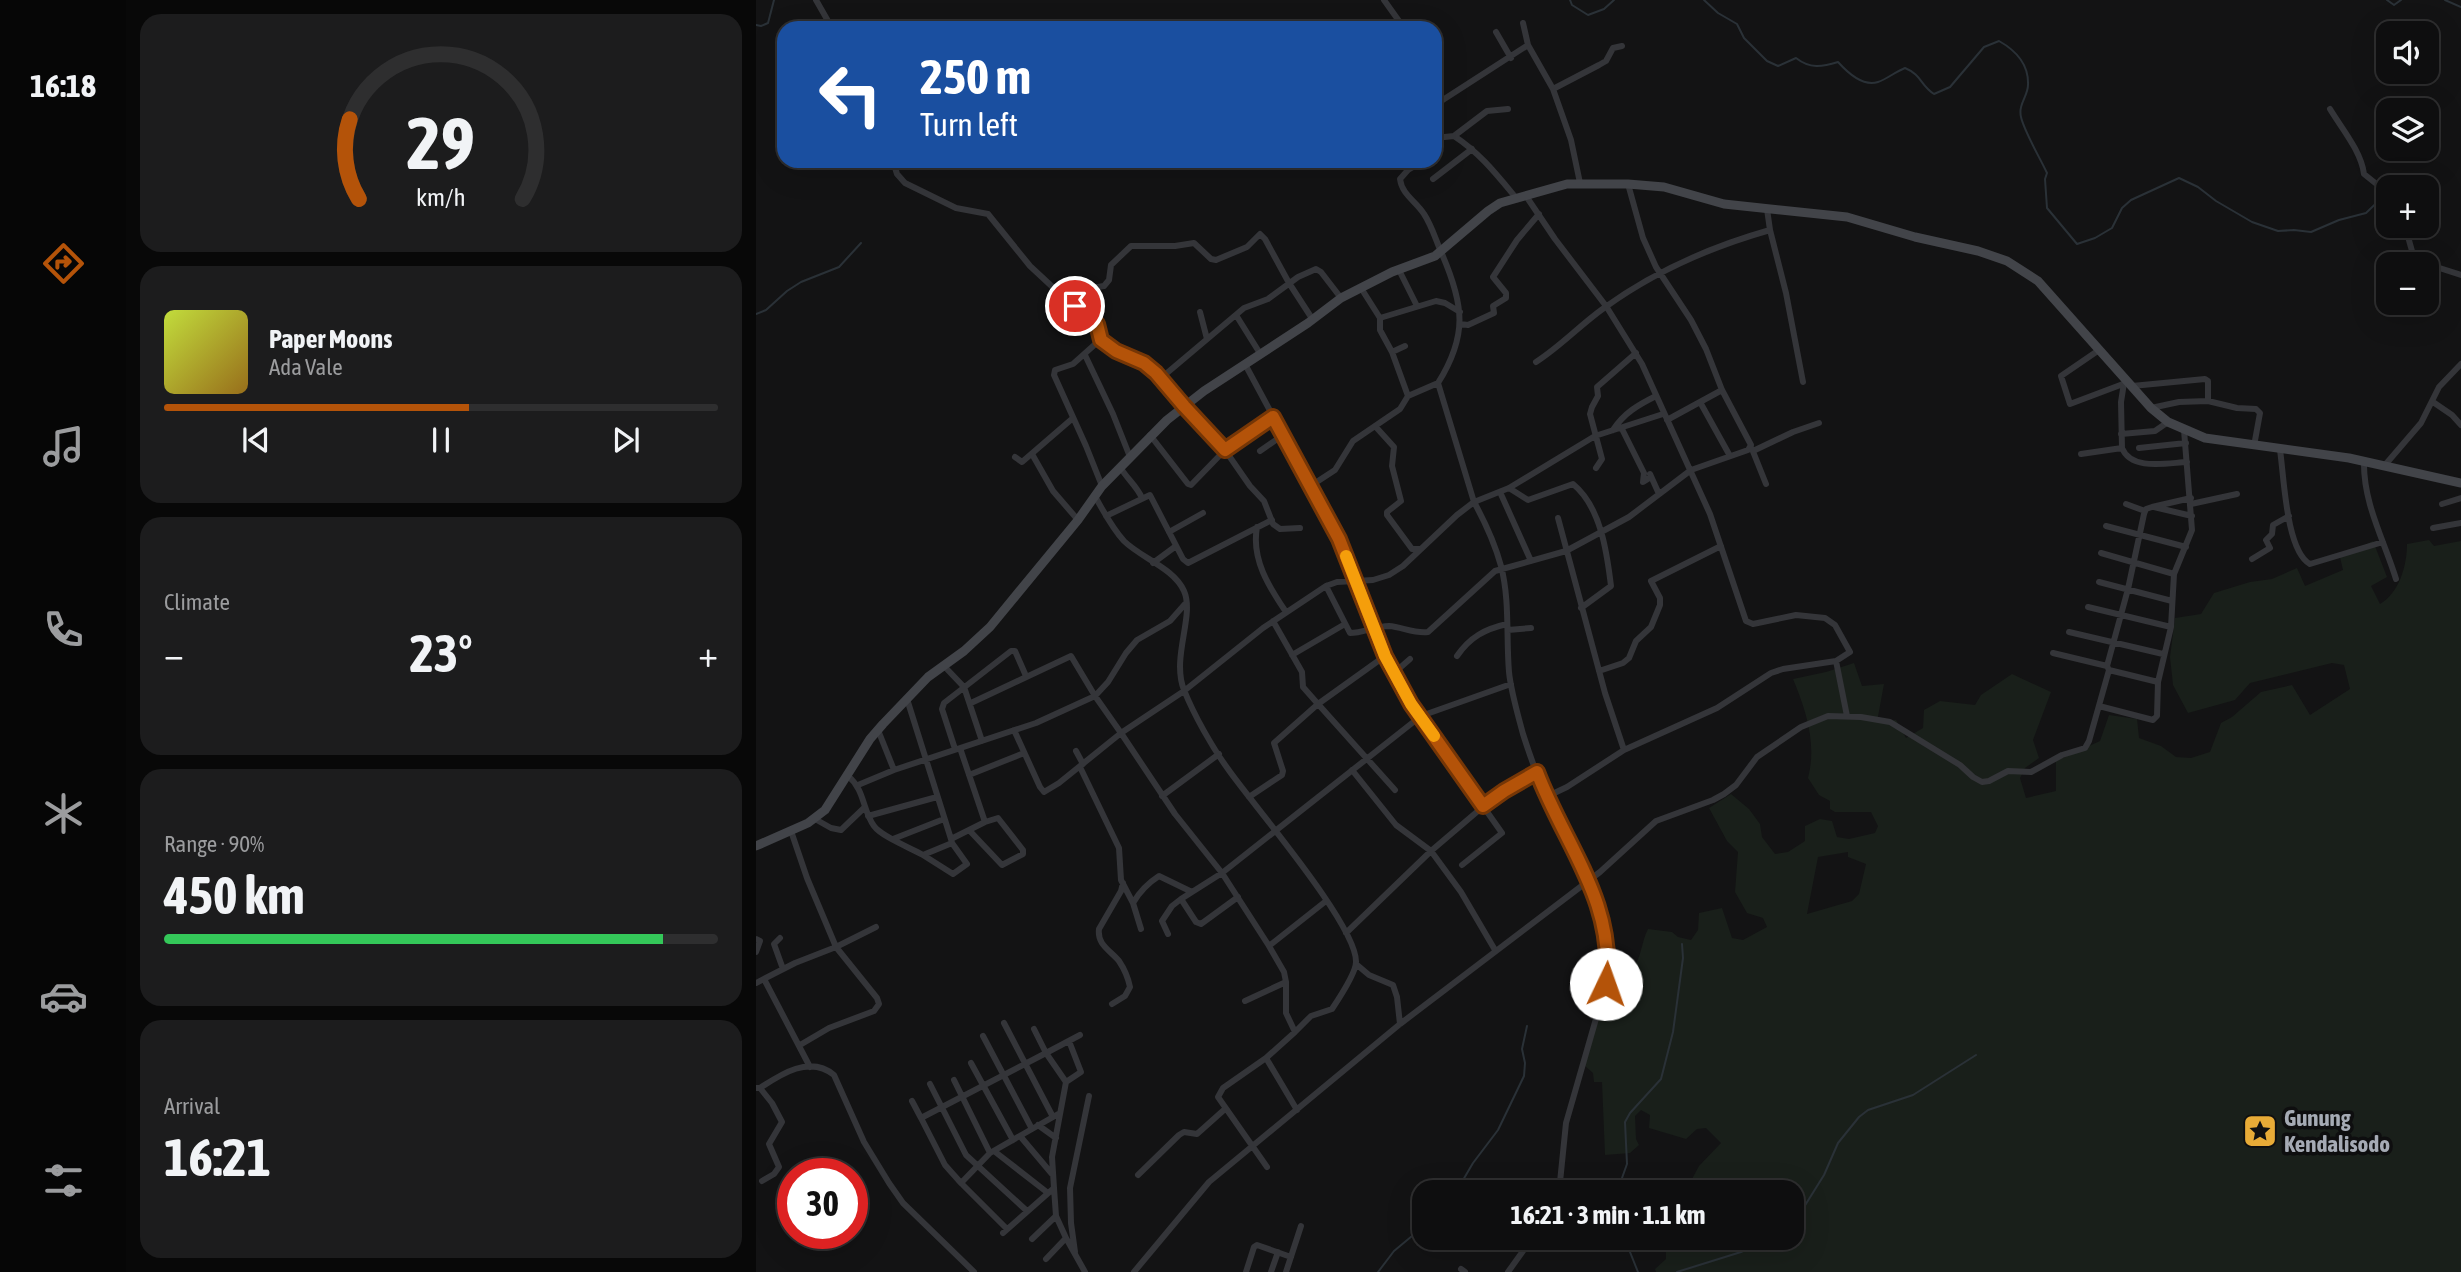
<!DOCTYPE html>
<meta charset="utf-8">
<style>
:root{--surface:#0e0e0f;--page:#1c1c1d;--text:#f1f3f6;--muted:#9b9c9e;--line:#2e2e2f;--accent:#b45309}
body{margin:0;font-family:"Asap Condensed",sans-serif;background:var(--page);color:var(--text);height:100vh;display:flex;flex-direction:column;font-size:26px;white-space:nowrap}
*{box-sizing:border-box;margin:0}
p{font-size:23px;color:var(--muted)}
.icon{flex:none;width:38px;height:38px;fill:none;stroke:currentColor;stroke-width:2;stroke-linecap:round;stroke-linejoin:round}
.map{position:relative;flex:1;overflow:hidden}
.sheet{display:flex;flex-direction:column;gap:14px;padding:14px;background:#080808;width:630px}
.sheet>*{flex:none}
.top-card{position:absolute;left:21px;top:21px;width:665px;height:147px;border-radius:21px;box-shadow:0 7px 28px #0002,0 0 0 2px var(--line);background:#1a4fa0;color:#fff;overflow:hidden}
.fabs{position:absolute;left:1620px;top:21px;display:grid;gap:14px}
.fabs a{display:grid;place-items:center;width:63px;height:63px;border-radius:14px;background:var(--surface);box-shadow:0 7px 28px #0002,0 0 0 2px var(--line);font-size:35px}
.speed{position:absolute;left:21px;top:1158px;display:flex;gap:14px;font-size:35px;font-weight:700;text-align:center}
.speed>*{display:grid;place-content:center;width:91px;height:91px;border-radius:50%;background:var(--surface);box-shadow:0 7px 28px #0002,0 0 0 2px var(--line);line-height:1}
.speed .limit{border:10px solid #d22;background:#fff;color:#111}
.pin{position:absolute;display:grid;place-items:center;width:60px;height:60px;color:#fff;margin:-30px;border:4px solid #fff;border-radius:50%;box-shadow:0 2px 7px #0007}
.me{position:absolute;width:77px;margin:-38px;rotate:3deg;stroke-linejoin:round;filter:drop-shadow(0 0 5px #0008)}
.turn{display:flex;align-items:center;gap:24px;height:147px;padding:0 28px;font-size:32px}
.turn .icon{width:91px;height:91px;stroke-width:2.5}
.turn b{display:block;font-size:49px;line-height:60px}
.big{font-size:52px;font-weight:700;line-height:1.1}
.sheet .widget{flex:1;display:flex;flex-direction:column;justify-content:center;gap:10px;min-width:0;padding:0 24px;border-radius:21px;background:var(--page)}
.sheet .dial{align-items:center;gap:0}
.dial svg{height:182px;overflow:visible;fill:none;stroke:var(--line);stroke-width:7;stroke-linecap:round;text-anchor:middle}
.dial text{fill:var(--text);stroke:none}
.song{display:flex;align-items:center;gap:21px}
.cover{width:84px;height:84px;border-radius:10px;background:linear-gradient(135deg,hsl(70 70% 55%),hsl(40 70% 35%))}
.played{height:7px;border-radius:4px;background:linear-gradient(90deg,var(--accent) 55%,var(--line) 55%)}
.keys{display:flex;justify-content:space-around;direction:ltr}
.heat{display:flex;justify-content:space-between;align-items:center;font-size:38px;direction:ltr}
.charge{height:10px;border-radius:5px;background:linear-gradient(90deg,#34c759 90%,var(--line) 0)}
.trip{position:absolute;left:656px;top:1180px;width:392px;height:70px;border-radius:21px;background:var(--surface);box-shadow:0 7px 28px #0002,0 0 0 2px var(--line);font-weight:700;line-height:70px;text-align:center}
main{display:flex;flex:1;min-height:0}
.tab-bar{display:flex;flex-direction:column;width:126px;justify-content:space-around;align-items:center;background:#060606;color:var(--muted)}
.tab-bar .icon{width:49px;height:49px}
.tab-bar .current{color:var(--accent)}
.tab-bar b{font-size:32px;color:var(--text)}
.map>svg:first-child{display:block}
.green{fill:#191f1a;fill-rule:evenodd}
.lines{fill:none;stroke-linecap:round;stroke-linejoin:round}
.stream{stroke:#2a3137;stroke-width:2}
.street{stroke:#343539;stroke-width:6}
.secondary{stroke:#424449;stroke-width:9}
.route-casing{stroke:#753606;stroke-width:18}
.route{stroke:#b45309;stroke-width:12}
.slow{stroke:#f59e0b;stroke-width:12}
.labels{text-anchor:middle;stroke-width:7;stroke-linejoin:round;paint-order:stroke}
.poi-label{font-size:23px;font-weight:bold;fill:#a5aab4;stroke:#0e0e0f;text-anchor:start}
</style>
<main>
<nav class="tab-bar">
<b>16:18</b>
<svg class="icon current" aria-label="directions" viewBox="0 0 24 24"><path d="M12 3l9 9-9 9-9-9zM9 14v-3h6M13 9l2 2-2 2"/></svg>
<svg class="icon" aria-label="music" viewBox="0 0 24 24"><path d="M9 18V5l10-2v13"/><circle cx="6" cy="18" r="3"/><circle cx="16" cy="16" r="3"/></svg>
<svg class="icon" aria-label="phone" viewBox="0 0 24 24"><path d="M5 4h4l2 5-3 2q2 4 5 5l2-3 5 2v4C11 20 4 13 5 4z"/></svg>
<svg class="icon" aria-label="climate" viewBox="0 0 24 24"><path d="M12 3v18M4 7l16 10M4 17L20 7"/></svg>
<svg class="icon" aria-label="car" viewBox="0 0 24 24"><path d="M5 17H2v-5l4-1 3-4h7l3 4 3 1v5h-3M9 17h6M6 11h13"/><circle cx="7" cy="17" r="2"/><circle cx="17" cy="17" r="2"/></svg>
<svg class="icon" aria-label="filters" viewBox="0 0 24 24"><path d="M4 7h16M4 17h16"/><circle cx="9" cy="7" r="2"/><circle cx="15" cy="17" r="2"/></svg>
</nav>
<section class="sheet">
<div class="widget dial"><svg viewBox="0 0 100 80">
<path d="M14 69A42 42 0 1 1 86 69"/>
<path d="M14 69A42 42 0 0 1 10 34" stroke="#b45309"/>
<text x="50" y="56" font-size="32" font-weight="700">29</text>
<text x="50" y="72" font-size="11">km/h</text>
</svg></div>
<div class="widget">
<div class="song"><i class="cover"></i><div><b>Paper Moons</b><p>Ada Vale</p></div></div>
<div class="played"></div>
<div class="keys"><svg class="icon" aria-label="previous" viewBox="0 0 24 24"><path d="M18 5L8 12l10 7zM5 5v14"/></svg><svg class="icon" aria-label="pause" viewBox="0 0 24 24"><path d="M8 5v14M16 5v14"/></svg><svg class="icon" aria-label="next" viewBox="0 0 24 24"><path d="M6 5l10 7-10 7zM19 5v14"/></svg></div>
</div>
<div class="widget"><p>Climate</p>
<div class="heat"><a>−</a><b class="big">23°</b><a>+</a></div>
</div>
<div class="widget"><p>Range · 90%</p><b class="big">450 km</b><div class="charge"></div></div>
<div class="widget"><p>Arrival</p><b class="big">16:21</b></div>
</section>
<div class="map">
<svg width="1705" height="1272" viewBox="0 0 1705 1272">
<rect width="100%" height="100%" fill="#131314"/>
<!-- green -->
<path class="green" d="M 1673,540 L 1678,546 L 1705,541 L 1705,1272 L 900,1272 L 899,1269 L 910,1259 L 910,1237 L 944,1237 L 955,1252 L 963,1243 L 963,1237 L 1036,1237 L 1036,1192 L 944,1192 L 936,1179 L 943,1166 L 965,1143 L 950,1128 L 941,1129 L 930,1139 L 893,1128 L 894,1115 L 885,1110 L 879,1116 L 880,1139 L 883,1145 L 874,1153 L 849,1155 L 846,1082 L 838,1082 L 837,1073 L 829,1066 L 838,1011 L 856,970 L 876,969 C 886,958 885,942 892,929 L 916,932 L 922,937 L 935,940 L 942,930 L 943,913 L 966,908 L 976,938 L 987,940 L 1011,927 L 1007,918 L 991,913 L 979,892 L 982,852 L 971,841 L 953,808 L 975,794 L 993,809 L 1004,824 L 1006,837 L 1019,854 L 1032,852 L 1049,841 L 1049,826 L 1064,819 L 1076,821 L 1081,837 L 1093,839 L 1119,833 L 1122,826 L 1115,812 L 1079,812 L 1074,809 L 1074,801 L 1063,795 L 1052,778 C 1061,744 1050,710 1037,679 L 1070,672 L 1098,663 L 1106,686 L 1128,684 L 1121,722 L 1140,720 L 1150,738 L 1167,728 L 1168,710 L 1184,701 L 1219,705 L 1225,695 L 1256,674 L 1295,692 L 1277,740 L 1283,758 L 1269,768 L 1264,778 L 1270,798 L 1300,791 L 1300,761 L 1344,741 L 1353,715 L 1381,719 L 1383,738 L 1405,746 L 1420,757 L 1435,758 L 1454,752 L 1465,723 L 1476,717 L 1505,692 L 1536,685 L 1554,715 L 1594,689 L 1588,665 L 1576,663 L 1494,683 L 1479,700 L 1432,713 L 1417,685 L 1414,657 L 1419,618 L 1445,614 L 1458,593 L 1494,582 L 1516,579 L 1541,568 L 1549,586 L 1587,570 L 1584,557 L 1617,541 L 1631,577 L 1615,586 L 1624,604 C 1643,593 1651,566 1651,544 ZM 1092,852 L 1092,857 L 1110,864 L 1103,894 L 1096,901 L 1051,914 L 1062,857 Z"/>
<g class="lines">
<!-- stream -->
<path class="stream" d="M 814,0 L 816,5 L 832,15 L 848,9 L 858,0
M 948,0 L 962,13 L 981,24 L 988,38 L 1011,61 L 1022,66 L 1040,58 C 1054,69 1066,67 1082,62 C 1091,72 1107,87 1122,82 C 1131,79 1139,72 1149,68 C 1166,75 1164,85 1178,94 L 1194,87 L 1228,47 L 1243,41 C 1259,50 1273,63 1272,85 C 1272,96 1262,104 1265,117 C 1268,131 1284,158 1291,173 L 1289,179 L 1291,208 L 1321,244 L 1339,238 L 1356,228 L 1366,208 L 1375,200 L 1423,178 L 1442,187 L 1460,201 L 1496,222 L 1522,231 L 1538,230 L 1555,232 L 1583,220 L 1610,213 L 1633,191
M 1631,0 L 1638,5 L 1645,0
M 1689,0 L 1705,7
M 0,25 L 5,26 L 12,23 L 18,0
M 0,314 L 10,310 L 31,291 L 45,282 L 83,267 L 105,243
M 700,1192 L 717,1163 L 742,1130 L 768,1076 L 769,1063 L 766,1049 L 771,1026
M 861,1192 L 871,1164 L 869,1122 L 874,1113 L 905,1079 L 917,1032 L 927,958 L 926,944
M 1036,1221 L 1048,1207 L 1068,1175 L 1082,1143 L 1103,1117 L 1112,1110 L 1157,1095 L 1220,1055
M 868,1237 L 882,1272
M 622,1272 L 638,1251 L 668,1226
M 921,1272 L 985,1252 L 1016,1237"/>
<!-- street -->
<path class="street" d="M 60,0 L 76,28
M 628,0 L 648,28
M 767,23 L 772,45 L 797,89 L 815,140 L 824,183
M 740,32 L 755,58
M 797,89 L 843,65 L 850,61 L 857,48 L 866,46
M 679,105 L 772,45
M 1574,109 C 1586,129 1605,151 1608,174 L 1623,186 L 1633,188
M 698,136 L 731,111 L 752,109
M 679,138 L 698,136 C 724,153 741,175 761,199
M 137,161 L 141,174 L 149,183 L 200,208 L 232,214 L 274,266 L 303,293 L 336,319 L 344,331 L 345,339 L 317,364 L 299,370 L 298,375 L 330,446 L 346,486
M 667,161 L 652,170 L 644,179 C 646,195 660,201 668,214 C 676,226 680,241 686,254 C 708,305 712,335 682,383 L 718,502 C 729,522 739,544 745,566 C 754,600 750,637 753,672 C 755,692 762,715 767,734 C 774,756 782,779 792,799 C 821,859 859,914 850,984 L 810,1123 L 803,1192
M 677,179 L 716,149
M 770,196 L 799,239 L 850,306 L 886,364 L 954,514 L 990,621 L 997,624 L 1040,615 L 1069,618 L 1079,625 L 1094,652 L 1080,661 L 1027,669 L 1015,673 L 961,708 L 868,750 L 811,787 L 790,797
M 1011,209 L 1014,230 L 1030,293 L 1047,382
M 1649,226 L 1656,251 L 1671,264
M 1671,264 L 1705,275
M 643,270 L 661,306
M 303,293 L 348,286 L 353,280 L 355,265 L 375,246 L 419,246 L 438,243 L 455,259 L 460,260 L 491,247 L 504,234 L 509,239 L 533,283 L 557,320
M 444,312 L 451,339
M 480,315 L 505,355
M 624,318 L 680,301 L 689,303 L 704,312
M 704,324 L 712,325 L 738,313 L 737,306 L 750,298 L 750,293 L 737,277 L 761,240 L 783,214
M 345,339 L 360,351 L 388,363 L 400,373 L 428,406 L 469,450 L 494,486 L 508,501 L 517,524 L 524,529 L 544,528
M 1343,350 L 1305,376 L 1314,404 L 1367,384
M 636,352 L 649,346
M 329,355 L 357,414 L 374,457
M 780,362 C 805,346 824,325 848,308 C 899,271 954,247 1014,230
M 490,366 L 583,539 L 629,656 L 655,704 L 746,833 L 706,865
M 405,378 L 488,308 L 512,299 L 542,277 L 560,269 L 565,272 L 585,298
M 1376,386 L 1449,379 L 1452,381 L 1452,401
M 652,396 L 682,383
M 944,402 L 974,456
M 1677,402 L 1696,415 L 1705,425
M 1395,408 L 1423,402 L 1452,401 L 1481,408 L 1500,409 L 1504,413 L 1498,446
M 911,420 L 966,390
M 619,426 L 638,447 L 636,466 L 645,501 L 631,512 L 631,515 L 656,549 L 664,549
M 866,429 L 888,473 L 887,482 L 895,477
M 857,430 C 868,413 882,405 900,396
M 1365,434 L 1399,431 L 1412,422
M 394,435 L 432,484 L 435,485 L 469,450 L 517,417
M 1366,448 C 1375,471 1411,463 1431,462
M 1383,448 L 1430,443
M 996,449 L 1010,484
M 1524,450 C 1528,476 1530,551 1554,564 L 1627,542
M 504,451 L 527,435
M 997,451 L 1037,432 L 1063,423
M 276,454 L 297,491 L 322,520
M 1325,454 L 1366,448 L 1365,402 L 1368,383
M 259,457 L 266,462 L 317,418
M 1608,461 C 1607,503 1628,540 1640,579
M 1629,465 L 1665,423 L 1683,387 L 1705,364
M 364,467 C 372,480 380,485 386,498
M 840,468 L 846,459 L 834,414 L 836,407 L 842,396 L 841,387 L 880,353
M 894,474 L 903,494
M 556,485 L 579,470 L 597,441 L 644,409 L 652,396 L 636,352 L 624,330 L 624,318 L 605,288
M 753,488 L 772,500 L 817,484 C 845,507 851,553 855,586 L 825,608
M 744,492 L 775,561
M 1370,504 L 1389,511
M 1435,504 L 1481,494
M 1686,504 L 1705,498
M 1398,507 L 1436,516
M 350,516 L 394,495 L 427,559 L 432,563 L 516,520
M 802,518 L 849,693 L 868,750
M 1350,526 L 1430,547
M 501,527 C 495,559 513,587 530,612
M 1677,528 L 1705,523
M 413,532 L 447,513
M 1345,553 L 1418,574
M 1496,559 L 1514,548 L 1510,540 L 1516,534 L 1517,525 L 1533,516
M 397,563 L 420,546
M 1343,582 L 1416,601
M 570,586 L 581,582 L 617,580 L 633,575 L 647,566 L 701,515 L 718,502 L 753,488 L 839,436 L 907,414
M 1332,607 L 1415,627
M 752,630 L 775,628
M 1313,632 L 1407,654
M 1297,653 L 1351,666
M 536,655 L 589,624
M 629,656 L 562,704 L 639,790
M 701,656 C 714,637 729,629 751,624
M 1080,661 L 1091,716
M 188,666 L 208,687 L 226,741
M 1353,670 L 1402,682
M 843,671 L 867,663 L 873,658 L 880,641 L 895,627 L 904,605 L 904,598 L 895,581 L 965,546
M 638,673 L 654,659
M 151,699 L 195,839
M 215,703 L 315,656 L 339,696 L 352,682 L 370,653 L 381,640 L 414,621 L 429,604
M 1343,706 L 1397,720 L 1401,716 L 1402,682 L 1415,627 L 1418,574 L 1436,530 L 1428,430
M 122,730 L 138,770
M 258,730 L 284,787 L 288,792 L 303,783 L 365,733 L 419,814 L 466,873 L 513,946 L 528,972 L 530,982 L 530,1013 L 539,1032 L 555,1016 L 576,1009 C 582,1000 600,972 600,962 C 601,925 497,805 472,769 C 456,747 438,715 428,690 C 415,657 439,616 428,591 C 418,568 385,558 368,541 C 356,528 347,511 339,496
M 199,749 L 186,709 L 188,703 L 255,651 L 259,651 L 270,676
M 320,751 L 327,764
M 324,767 L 363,848 L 365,880 L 377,903
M 596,770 L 640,825 L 675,851 L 705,892 L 739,950
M 213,775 L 268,753
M 92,776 C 109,790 106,809 118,826 C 126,837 155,848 167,855 L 196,843 L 195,839 L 229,822 L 204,748
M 102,785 L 138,770 L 280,723 L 339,696 L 365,733 L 428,691 L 507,628 L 570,586 L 594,633 C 607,633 619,626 633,626 C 646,627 659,634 672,632 L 739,571 L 810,551 L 873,517 L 935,470 L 992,450 L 995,445 L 966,390 L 950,349 L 935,320 L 900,267 L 887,238 L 872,184
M 406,796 L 463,754
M 493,797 L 526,775 L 527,771 L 518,743 L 562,704 L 547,687 L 546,672 L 517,621
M 112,816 L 181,797
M 59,819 L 75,828 L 85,830 L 109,807
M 213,830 L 246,865 L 267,854 L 267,850 L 242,818 L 229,822
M 35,831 L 51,878 L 80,947 L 120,927
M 137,839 L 188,819
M 167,855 L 197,874 L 211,864 L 196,843
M 425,899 L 440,922 L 445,924 L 482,897
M 385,929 L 377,903 C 384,891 392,883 403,876 L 436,892
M 590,933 L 675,851 L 736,799 L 781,772
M 412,934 L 406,921 L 416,906 L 425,899 L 466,873 L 665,716 L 755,684
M 24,938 L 18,944 L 27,969
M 0,939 L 4,941 L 0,952
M 513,946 L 570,901
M 600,964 L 613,975 L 637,985 L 641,997 L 644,1024
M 8,979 L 54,1067
M 0,983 L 39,963 L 80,947 L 121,998 L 123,1004 L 118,1011 L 73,1028 L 44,1045
M 489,1001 L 530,982
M 356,1004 L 369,996 L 374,987 C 372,977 369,970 363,961 C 354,950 341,945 343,929 L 365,891 L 367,883
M 248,1023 L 297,1117
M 278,1029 L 290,1053 L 165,1118 L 189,1165 L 205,1183 L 234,1153 L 304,1113
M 539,1032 L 510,1058 L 541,1110
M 227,1036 L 276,1129
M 510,1058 L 467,1088 L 462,1097 L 511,1167
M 215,1063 L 257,1140
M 198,1080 L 234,1153
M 310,1082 L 325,1072 L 313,1041
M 174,1084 L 210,1155 L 271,1211
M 0,1088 L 4,1088 C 25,1074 54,1055 78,1075 L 108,1142 L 133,1183 L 147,1203 L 218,1272
M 4,1088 L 16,1103 L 26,1122 L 13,1144 L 23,1167 L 18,1174 L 6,1181
M 156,1101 L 165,1118
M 282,1125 L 300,1138
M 264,1136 L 296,1174
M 238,1151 L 292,1193
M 382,1175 L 423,1135 L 428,1132 L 441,1134 L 469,1109
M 203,1181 L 251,1229
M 298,1188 L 296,1157 L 310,1082 L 290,1053 L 324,1035
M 247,1233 L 298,1188 L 300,1216
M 276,1239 L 300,1216 L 310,1238
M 319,1252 L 315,1223 L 314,1188 L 333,1096
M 290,1259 L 310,1238 L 329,1272
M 705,1269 L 709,1272
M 378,1272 L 453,1182 L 644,1024 L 844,872 L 900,821 L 957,800 L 968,794 L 980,785 L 1001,757 L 1045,727 L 1072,716 L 1105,717 L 1134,722 L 1204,765 L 1217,777 L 1226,782 L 1233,781 L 1252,771 L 1275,772 L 1306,755 L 1329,748 L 1333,741 L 1353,670 L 1351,666 L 1372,589 L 1388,514 L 1390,509 L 1396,507 L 1435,498
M 490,1272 L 498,1247 L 501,1245 L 535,1257
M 515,1272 L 522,1252
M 530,1272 L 545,1226
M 752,1272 L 777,1237"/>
<!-- secondary -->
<path class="secondary" d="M 0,846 L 52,823 L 69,810 L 114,739 L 127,724 L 172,677 L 208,651 L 234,627 L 322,520 L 346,486 L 411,420 L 448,391 L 552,323 L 585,298 L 636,272 L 679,256 L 732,211 L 744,203 L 811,184 L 872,184 L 908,187 L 968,204 L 1091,217 L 1159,237 L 1222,251 L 1251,261 L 1282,281 L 1395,408 L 1412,422 L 1449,438 L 1593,458 L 1705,483"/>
</g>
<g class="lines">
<!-- route casing -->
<g class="route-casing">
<path id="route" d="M 319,306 L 341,324 L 345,340 L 360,351 L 388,363 L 400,373 L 428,406 L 469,450 L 517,417 L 583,539 L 629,656 L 655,704 L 727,806 L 748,791 L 781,772 C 808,844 860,902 850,984"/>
</g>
<!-- route -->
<use href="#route" class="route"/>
<!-- slow -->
<path class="slow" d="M 590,556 L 629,656 L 655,704 L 678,736"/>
</g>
<!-- icons -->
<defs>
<g id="sight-square" transform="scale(1.75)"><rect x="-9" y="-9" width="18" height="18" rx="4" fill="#e8ab37" stroke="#0e0e0f"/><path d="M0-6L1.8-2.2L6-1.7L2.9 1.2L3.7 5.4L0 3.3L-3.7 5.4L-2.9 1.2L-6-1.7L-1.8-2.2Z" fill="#111"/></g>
</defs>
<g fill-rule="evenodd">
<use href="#sight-square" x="1504" y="1131"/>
</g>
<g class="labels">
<!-- poi labels -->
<g class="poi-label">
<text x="1528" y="1126">Gunung<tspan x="1528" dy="26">Kendalisodo</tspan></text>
</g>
</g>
</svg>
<div class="fabs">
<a><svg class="icon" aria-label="sound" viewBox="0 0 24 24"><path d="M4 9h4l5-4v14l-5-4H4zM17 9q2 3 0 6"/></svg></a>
<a><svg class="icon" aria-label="layers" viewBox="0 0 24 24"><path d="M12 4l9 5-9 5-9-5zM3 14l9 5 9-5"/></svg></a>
<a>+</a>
<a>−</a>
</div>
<div class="speed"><div class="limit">30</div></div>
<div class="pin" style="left:319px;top:306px;background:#d93025"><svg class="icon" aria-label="arrive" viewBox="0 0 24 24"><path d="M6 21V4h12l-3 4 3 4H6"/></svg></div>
<svg class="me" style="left:850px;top:984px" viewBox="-20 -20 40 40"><circle r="19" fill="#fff"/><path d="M0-13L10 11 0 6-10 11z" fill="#b45309"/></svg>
<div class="trip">16:21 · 3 min · 1.1 km</div>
<div class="top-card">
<div class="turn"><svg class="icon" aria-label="left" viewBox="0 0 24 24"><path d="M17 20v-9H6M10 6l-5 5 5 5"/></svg><div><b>250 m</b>Turn left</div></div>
</div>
</div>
</main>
